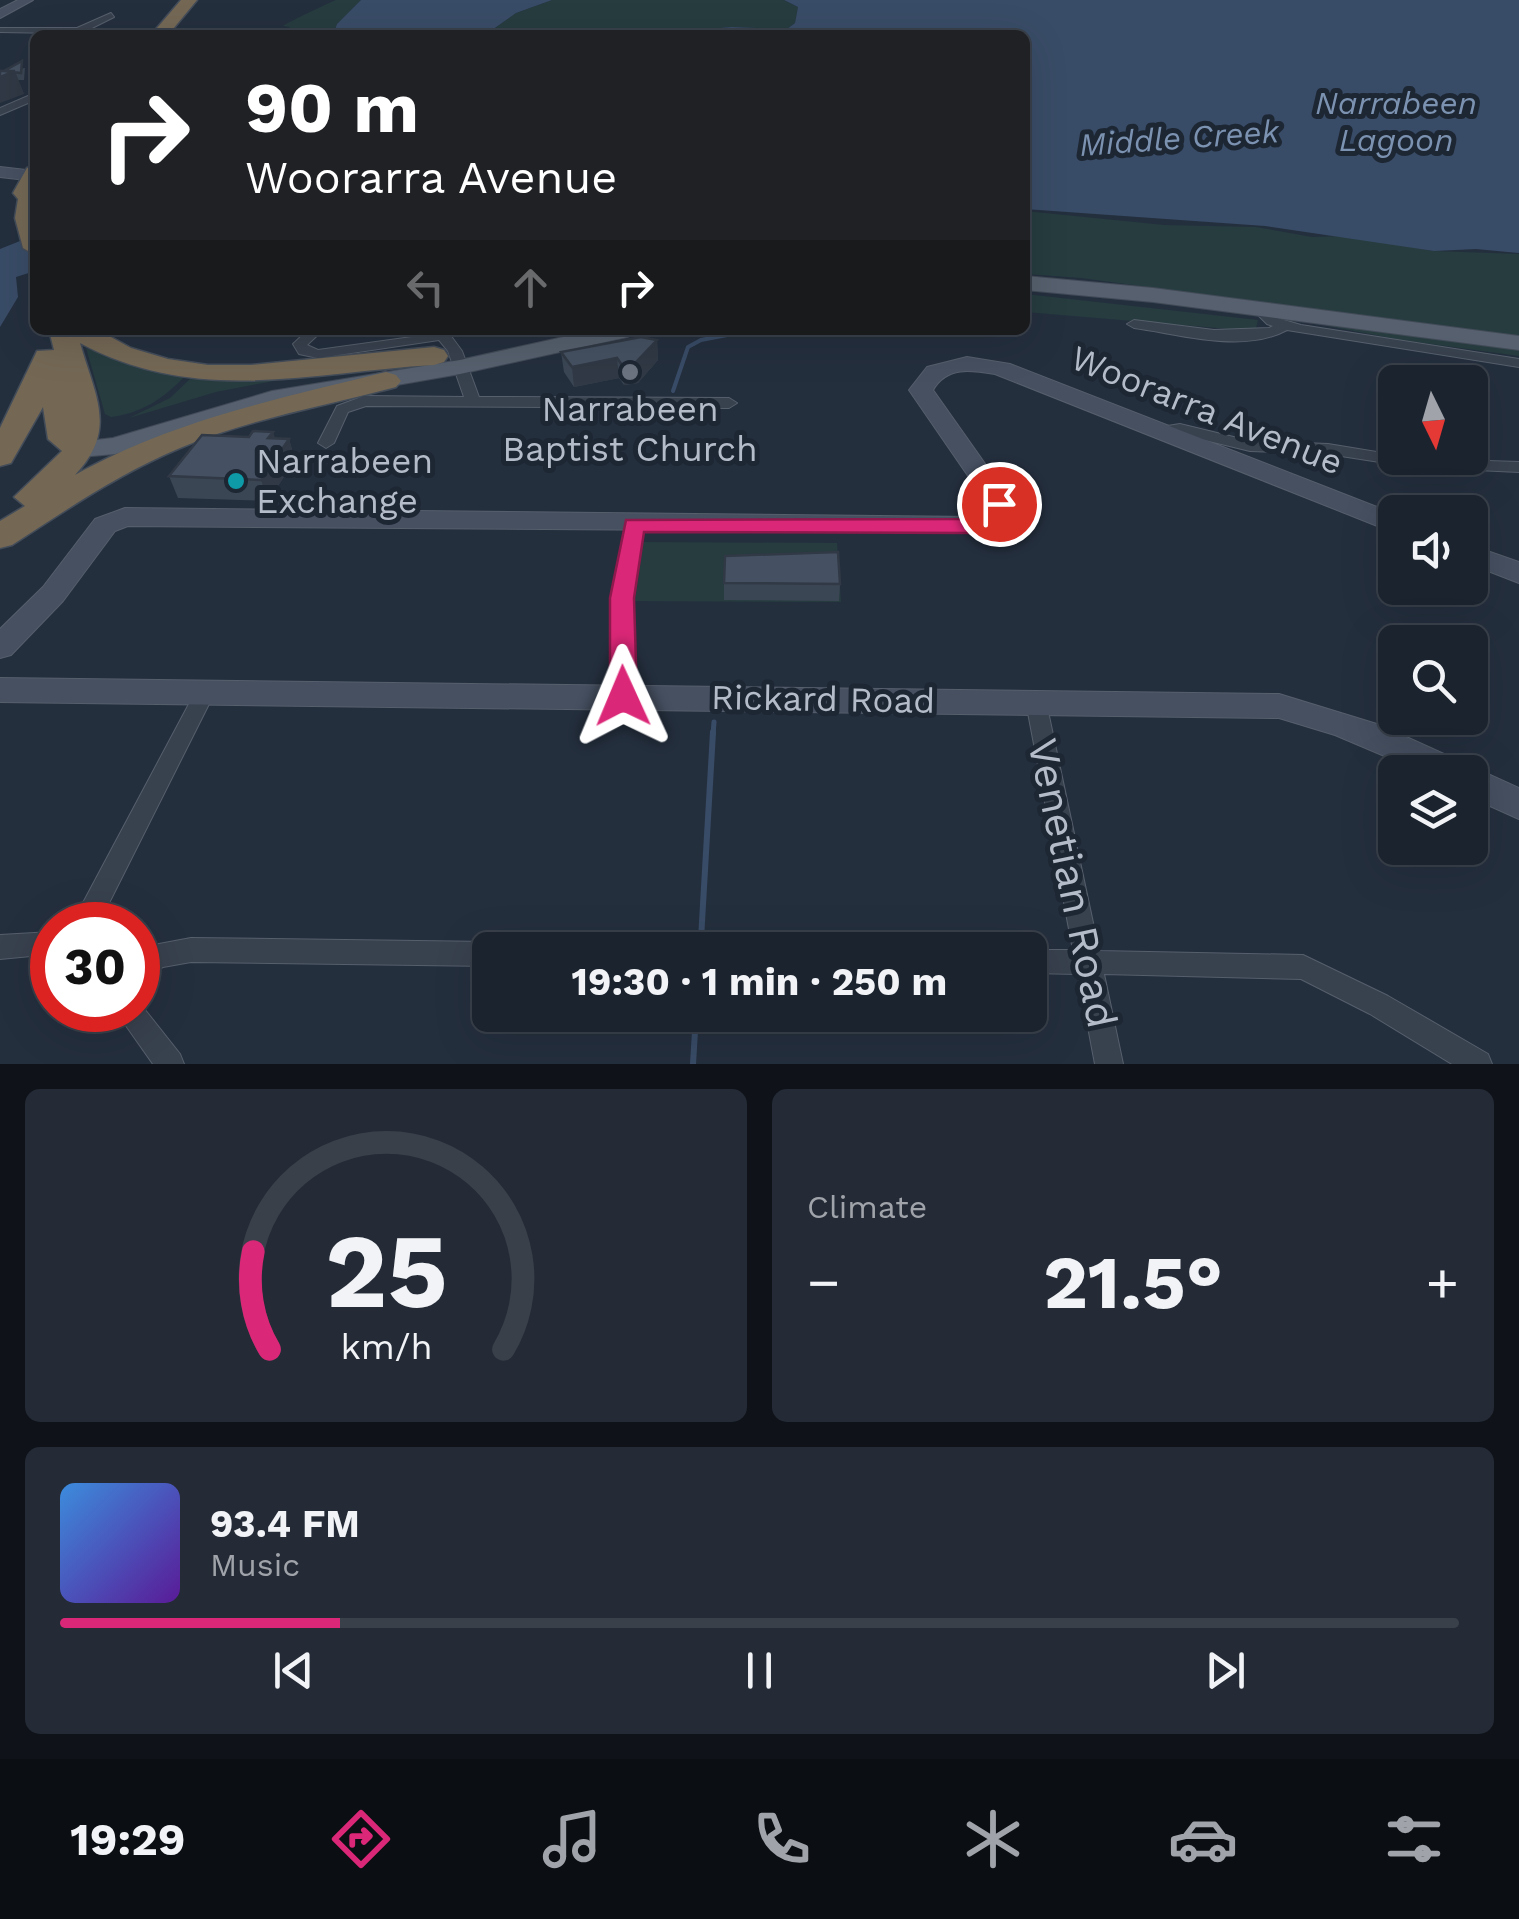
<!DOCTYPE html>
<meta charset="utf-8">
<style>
:root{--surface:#1b232e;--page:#242b36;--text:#f1f3f6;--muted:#a0a4aa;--line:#39404a;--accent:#db2777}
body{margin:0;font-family:"Work Sans",sans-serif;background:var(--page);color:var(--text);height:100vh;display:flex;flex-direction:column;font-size:38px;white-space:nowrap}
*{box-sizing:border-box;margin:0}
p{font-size:32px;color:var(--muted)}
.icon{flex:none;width:55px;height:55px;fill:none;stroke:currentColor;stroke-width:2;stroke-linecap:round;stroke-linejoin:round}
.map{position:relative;height:1064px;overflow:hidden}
.side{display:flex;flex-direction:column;gap:25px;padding:25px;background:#0f1319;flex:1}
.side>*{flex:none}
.top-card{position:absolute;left:30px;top:30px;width:1000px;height:305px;border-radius:15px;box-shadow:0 10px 40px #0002,0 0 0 2px var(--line);background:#202124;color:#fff;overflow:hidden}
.needle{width:65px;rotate:175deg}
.buttons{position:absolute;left:1378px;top:365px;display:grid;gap:20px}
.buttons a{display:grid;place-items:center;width:110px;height:110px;border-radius:15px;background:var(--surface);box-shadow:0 10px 40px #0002,0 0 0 2px var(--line);font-size:50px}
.speed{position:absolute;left:30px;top:902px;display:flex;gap:20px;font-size:50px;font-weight:700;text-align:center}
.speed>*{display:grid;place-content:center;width:130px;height:130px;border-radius:50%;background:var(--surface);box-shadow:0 10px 40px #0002,0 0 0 2px var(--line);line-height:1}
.speed .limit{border:15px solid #d22;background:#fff;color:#111}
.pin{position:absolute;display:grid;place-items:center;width:85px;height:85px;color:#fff;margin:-42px;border:5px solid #fff;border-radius:50%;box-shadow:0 2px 10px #0007}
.me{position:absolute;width:110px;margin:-55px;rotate:359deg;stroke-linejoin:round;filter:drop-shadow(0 0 8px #0008)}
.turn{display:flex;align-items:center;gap:35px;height:210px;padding:0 50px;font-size:45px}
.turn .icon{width:130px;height:130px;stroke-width:2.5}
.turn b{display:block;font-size:70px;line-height:85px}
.lanes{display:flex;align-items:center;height:95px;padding:0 50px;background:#0003;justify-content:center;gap:50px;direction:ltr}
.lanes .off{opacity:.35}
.big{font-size:75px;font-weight:700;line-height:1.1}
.side .tile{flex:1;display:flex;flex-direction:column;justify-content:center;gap:15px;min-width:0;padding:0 35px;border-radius:15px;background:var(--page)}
.side .dial{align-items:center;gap:0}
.dial svg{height:260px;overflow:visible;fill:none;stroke:var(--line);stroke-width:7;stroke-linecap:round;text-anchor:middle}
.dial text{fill:var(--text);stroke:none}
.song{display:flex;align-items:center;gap:30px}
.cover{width:120px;height:120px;border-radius:15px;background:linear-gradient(135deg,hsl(210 70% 55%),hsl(270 70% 35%))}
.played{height:10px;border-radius:5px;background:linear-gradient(90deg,var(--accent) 20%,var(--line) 20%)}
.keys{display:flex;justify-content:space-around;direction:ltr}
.heat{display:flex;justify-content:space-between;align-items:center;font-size:55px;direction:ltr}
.side .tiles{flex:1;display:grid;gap:25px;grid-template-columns:1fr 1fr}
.tile:last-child{grid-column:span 2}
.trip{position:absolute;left:472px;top:932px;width:575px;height:100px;border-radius:15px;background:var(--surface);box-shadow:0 10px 40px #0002,0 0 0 2px var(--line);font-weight:700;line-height:100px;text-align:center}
.menu{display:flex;height:160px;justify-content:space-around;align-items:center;background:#0b0e12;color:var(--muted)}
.menu .icon{width:70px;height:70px}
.menu .active{color:var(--accent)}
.menu b{font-size:45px;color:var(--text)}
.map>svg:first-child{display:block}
.green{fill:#263c3f}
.water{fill:#394c67}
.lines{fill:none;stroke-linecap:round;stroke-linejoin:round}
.stream-far2{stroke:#394c67;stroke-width:4}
.stream-far1{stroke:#394c67;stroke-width:5}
.stream{stroke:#394c67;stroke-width:6}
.street-casing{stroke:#565f6c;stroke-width:2}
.secondary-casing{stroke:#565f6c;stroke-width:2}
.primary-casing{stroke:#414a57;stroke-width:2}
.highway-casing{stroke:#434c59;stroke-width:3}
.street{fill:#38414e;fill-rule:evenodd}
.secondary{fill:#465061;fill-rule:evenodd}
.primary{fill:#56606e;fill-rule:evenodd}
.highway{fill:#746855;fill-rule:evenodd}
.wall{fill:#3b4654}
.shaded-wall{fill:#303945}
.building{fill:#455162;stroke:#303945;stroke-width:2.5}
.route{fill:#db2777;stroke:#8e194d;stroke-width:2.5}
.worship-dot{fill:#6b7280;stroke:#1d2633;stroke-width:4}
.culture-dot{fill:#0f9aa8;stroke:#1d2633;stroke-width:4}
.labels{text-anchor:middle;stroke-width:10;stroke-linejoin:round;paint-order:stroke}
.far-water-label{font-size:32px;font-style:italic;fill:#7c92b1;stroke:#1d2633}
.poi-label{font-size:35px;fill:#b4bcc9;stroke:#1d2633}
.street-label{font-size:35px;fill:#b4bcc9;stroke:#1d2633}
.near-street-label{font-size:42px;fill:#b4bcc9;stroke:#1d2633}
</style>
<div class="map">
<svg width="1519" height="1064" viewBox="0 0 1519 1064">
<rect width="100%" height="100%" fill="#242f3e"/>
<!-- green -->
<path class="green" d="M 336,0 L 361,0 L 337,24 L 333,35 L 231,35 L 226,32 L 286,31 L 290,27 L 283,26 C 286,23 333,1 336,0 Z
M 552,0 L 783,0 L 798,7 L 795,23 L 787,29 L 732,27 L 629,35 L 485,35 L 516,13 Z
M 1025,211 L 1164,225 L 1256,227 L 1312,237 L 1346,236 L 1433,251 L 1519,254 L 1519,337 L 1081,278 L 1025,274 Z
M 1025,294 L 1258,320 L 1256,328 L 1229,329 L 1025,312 Z
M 1275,316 L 1519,348 L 1519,356 L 1401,340 Z
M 86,348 L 158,373 L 185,376 C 163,399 142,413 111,417 L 105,414 Z
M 310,374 L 216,392 L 129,418 L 170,398 L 191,378 Z
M 639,542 L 837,543 L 841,602 L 628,601 Z"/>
<!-- water -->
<path class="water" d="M 361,0 L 552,0 L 516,13 L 485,35 L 333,35 L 337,24 Z
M 784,0 L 1519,0 L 1519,253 L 1476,249 L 1434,251 L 1265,226 L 1025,209 L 1025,35 L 629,35 L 732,27 L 787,29 L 795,23 L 798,7 Z
M 35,235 L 35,271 L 16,277 L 18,297 L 0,327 L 0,249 Z"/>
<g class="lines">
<!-- stream-far2 -->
<path class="stream-far2" d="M 673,391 L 688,347 L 701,340 L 753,330"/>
<!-- stream-far1 -->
<path class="stream-far1" d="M 713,735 L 714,722"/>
<!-- stream -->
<path class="stream" d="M 701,939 L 713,732
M 693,1064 L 696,1015"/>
<!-- street casing -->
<g class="street-casing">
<path id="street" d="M 111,13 L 114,17 L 90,29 L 173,29 L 177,32 L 173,35 L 0,32 L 0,28 L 77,28 Z
M 35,93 L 35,100 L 0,115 L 0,108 Z
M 1259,305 L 1277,318 L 1301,325 L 1519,359 L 1519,367 L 1287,330 C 1243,354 1180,334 1134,328 L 1127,324 L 1134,320 L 1214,330 L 1269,328 L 1273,326 L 1267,324 L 1252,309 Z
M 308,330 L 323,330 L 307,345 L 318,350 L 448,332 L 462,351 L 479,397 L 729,398 L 737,403 L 729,408 L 366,406 L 348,412 L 334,443 L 326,448 L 318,443 L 337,406 L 364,396 L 464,397 L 448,351 L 439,340 L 318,358 L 299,354 L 293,344 Z
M 1180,424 L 1250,441 L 1328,444 L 1395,455 L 1395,458 L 1519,462 L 1519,472 L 1412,467 L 1328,454 L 1250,451 L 1180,434 L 1161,436 L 1153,431 L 1155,428 Z
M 634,519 L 643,525 L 631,597 L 633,696 L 630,701 L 623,704 L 616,701 L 613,696 L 613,597 L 625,525 Z
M 205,684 L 212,687 L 215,692 L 102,917 L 94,925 L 69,925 L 71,915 L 84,901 L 198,687 Z
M 1036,694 L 1043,696 L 1046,702 L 1099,951 L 1303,955 L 1388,996 L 1488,1054 L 1492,1064 L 1452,1064 L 1370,1014 L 1301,979 L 1104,974 L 1123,1064 L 1095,1064 L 1078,974 L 1030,973 L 1028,950 L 1073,950 L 1026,702 L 1029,696 Z
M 52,932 L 52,954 L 0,959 L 0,935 Z
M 191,938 L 490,942 L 499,946 L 501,950 L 490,950 L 490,966 L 191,962 L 163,967 L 138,979 L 138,954 L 159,944 Z
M 138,1001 L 180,1054 L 184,1064 L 153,1064 L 115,1010 L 138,1010 Z"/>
</g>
<!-- secondary casing -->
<g class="secondary-casing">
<path id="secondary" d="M 18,0 L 33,0 L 0,18 L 0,9 Z
M 0,167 L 35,171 L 35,181 L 0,177 Z
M 967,357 L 1010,364 L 1395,514 L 1395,533 L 995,374 C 971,370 947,366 933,390 L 1012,502 L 1008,519 L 987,532 L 128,526 L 115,531 L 63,601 L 11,655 L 0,658 L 0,629 L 43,587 L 95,519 L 125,508 L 972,517 L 985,509 L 986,502 L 909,390 L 927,367 Z
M 1470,545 L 1519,562 L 1519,583 L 1470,564 Z
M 0,678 L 1279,694 L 1380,725 L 1519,788 L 1519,819 L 1470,797 L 1470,772 L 1422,772 L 1335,735 L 1279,718 L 0,702 Z"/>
</g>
<!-- primary casing -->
<g class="primary-casing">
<path id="primary" d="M 1025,276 L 1153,288 L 1519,336 L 1519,350 L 1153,302 L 1025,290 Z
M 595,330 L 640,330 L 628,337 L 460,374 L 276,406 L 115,454 L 80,457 L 66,449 L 70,443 L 113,438 L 272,391 L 460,360 Z"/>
</g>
<!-- highway casing -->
<g class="highway-casing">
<path id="highway" d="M 181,0 L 197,0 L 168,35 L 151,35 Z
M 35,166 L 35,255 L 23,248 L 15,218 L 18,199 L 13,193 L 27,168 Z
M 49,330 L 98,330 L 131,348 L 168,359 L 208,365 L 251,365 L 434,347 L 444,350 L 448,356 L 444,362 L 434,365 C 309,372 197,406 80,343 C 95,396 118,430 75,475 C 173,420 278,399 386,372 L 396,375 L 401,381 L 396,387 C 324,406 249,419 180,448 C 120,473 66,510 12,545 L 0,548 L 0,521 L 25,506 L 14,497 L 62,451 L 48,439 L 43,407 L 11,463 L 0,466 L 0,428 L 37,351 L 54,350 Z"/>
</g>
<!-- street -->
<use href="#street" class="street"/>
<!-- secondary -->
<use href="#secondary" class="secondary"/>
<!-- primary -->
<use href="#primary" class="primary"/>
<!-- highway -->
<use href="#highway" class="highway"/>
</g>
<!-- wall -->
<path class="wall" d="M 25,68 L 24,80 L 18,80 L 24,94 L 4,71 Z
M 657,340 L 658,360 L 638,383 L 624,385 L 619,378 L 574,387 L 564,372 L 561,352 Z
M 249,437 L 289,439 L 295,460 L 268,501 L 178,498 L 169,476 Z
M 724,583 L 840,584 L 839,601 L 724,600 Z"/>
<!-- shaded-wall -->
<path class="shaded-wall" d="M 15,71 L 24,94 L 0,103 L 0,77 Z
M 657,340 L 658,360 L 638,383 L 624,385 L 622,365 Z
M 617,358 L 619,378 L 574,387 L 572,367 Z
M 273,432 L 280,452 L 289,439 L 295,460 L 268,501 L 261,480 L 268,438 Z"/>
<!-- building -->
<path class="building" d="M 22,61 L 21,73 L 4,71 Z
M 0,71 L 15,71 L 0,77 Z
M 641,337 L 657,340 L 636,362 L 622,365 L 617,358 L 572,367 L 561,352 Z
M 253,431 L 273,432 L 268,438 L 289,439 L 261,480 L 169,476 L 202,435 L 249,437 Z
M 838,552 L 840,584 L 724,583 L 725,556 Z"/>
<!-- route -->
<path class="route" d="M 999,497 L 1010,504 C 1008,523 994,529 977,533 L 644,532 L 634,598 L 637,696 L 633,703 L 614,703 L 610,696 L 610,598 L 626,520 L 975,519 L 987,511 L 991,499 Z"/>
<!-- markers -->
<circle class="worship-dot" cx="630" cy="372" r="10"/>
<circle class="culture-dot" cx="236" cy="481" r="10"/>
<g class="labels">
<!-- far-water labels -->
<g class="far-water-label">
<text x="1396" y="114">Narrabeen<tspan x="1396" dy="37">Lagoon</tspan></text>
<text transform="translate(1179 138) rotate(-4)" y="11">Middle Creek</text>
</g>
<!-- poi labels -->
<g class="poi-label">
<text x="630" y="421">Narrabeen<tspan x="630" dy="40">Baptist Church</tspan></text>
<text x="256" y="473" text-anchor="start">Narrabeen<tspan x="256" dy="40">Exchange</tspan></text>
</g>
<!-- street labels -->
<g class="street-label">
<text transform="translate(1207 410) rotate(22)" y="12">Woorarra Avenue</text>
<text transform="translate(823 699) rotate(1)" y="12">Rickard Road</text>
</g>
<!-- near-street labels -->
<g class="near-street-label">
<text transform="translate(1073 883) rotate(78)" y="15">Venetian Road</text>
</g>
</g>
</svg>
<div class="buttons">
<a><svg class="needle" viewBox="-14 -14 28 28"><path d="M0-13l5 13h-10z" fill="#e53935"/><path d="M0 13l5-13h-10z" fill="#a0a4aa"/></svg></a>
<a><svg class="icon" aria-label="sound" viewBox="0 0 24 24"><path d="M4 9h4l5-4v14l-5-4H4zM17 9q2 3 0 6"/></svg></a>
<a><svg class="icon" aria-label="search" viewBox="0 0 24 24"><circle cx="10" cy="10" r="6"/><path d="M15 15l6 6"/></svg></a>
<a><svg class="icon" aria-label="layers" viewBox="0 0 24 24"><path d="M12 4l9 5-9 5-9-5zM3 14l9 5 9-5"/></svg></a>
</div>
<div class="speed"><div class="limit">30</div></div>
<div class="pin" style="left:999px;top:504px;background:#d93025"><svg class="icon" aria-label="arrive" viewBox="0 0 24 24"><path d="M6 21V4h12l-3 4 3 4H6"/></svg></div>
<svg class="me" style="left:623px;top:696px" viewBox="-20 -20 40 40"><path d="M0-17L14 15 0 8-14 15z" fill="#db2777" stroke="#fff" stroke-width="4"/></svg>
<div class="trip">19:30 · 1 min · 250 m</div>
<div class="top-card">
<div class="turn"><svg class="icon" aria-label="right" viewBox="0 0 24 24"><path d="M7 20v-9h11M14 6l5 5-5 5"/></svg><div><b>90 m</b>Woorarra Avenue</div></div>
<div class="lanes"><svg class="icon off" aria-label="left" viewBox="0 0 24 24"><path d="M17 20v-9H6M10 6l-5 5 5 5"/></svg><svg class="icon off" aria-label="ahead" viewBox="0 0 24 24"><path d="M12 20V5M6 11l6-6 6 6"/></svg><svg class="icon" aria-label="right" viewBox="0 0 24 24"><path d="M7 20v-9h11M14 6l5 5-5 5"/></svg></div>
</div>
</div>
<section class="side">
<div class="tiles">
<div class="tile dial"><svg viewBox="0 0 100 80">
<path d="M14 69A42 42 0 1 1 86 69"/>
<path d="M14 69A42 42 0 0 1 9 39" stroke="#db2777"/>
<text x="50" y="56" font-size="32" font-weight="700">25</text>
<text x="50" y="72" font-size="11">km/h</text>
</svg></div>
<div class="tile"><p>Climate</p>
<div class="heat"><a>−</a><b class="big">21.5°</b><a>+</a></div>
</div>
<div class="tile">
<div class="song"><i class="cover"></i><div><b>93.4 FM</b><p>Music</p></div></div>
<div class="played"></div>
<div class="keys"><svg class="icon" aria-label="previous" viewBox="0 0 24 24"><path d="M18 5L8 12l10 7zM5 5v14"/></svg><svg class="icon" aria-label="pause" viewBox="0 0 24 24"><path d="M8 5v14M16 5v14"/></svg><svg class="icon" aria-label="next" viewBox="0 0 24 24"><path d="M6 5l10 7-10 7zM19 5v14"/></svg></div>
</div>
</div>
</section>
<nav class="menu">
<b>19:29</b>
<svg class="icon active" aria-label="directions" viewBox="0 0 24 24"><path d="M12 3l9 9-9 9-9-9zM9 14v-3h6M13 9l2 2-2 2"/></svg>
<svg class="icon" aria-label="music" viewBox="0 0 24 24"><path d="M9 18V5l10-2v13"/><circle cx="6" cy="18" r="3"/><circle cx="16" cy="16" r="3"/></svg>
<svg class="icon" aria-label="phone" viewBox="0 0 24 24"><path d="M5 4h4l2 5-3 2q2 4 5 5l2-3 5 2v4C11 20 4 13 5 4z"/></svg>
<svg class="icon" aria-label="climate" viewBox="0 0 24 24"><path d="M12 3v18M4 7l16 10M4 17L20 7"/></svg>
<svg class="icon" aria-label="car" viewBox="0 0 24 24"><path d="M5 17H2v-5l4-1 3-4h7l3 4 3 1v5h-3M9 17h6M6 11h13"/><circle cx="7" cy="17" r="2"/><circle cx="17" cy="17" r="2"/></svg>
<svg class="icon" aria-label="filters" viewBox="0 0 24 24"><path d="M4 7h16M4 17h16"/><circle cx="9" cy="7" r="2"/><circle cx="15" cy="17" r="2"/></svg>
</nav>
